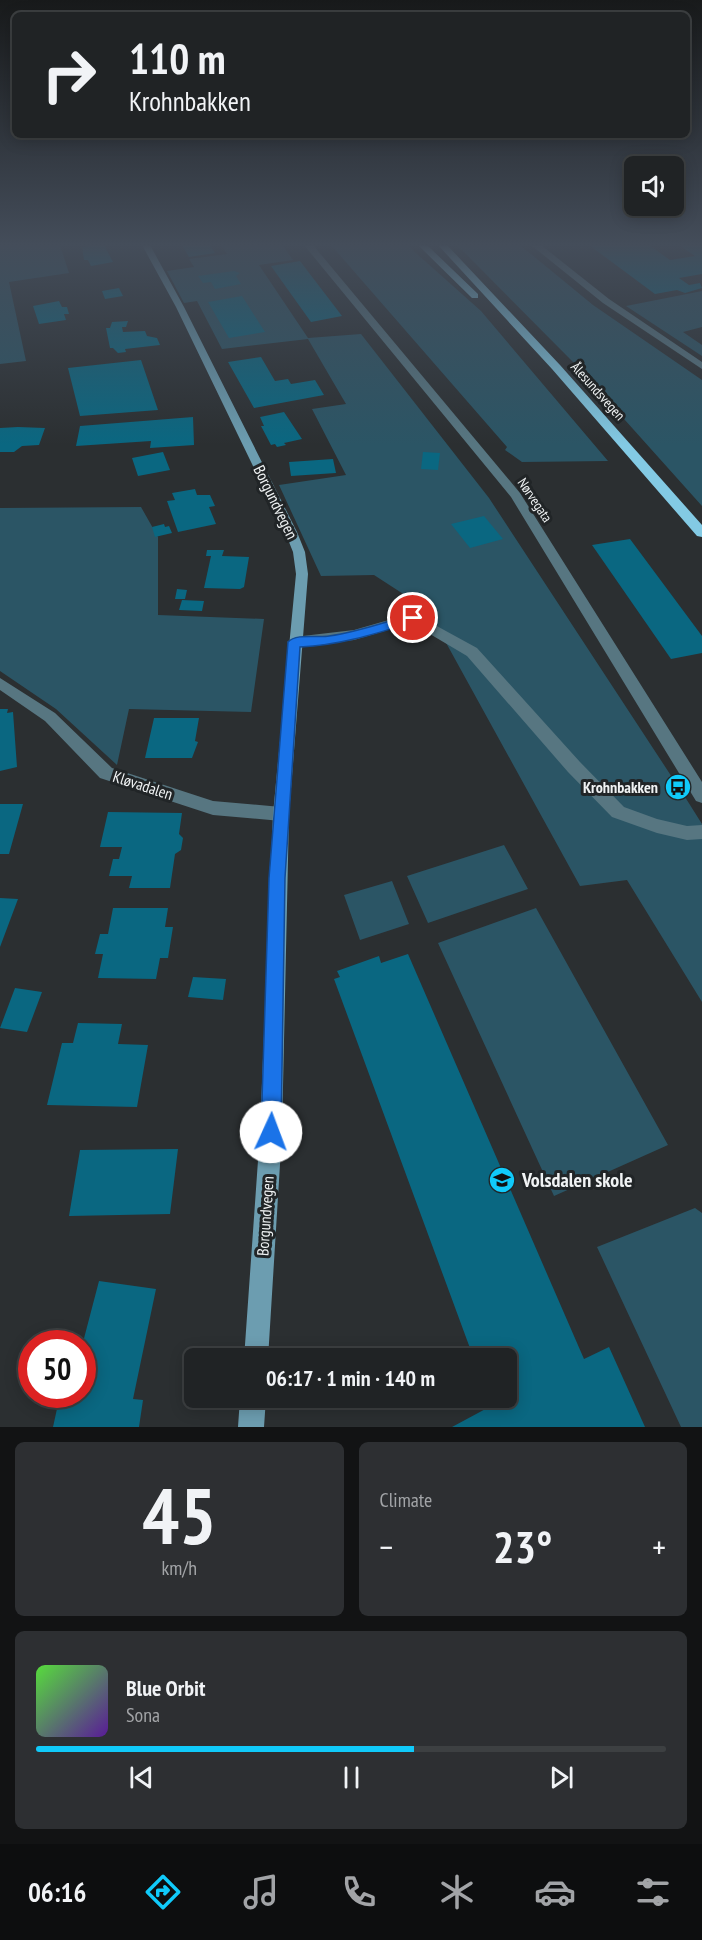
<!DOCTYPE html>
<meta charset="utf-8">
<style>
:root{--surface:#202325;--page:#2d2f32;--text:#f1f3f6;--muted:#a2a4a7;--line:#3d4042;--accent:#10cafa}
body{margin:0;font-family:"PT Sans Narrow",sans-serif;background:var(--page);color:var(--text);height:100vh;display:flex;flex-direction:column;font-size:22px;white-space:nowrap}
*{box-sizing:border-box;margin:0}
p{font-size:20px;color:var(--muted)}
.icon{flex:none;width:33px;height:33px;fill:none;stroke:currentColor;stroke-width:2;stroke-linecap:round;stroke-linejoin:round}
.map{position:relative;height:1427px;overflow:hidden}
.panel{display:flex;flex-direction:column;gap:15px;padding:15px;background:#121314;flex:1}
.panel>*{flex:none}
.top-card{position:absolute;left:12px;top:12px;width:678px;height:126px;border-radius:9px;box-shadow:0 3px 15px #0003,0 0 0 2px var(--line);background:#202325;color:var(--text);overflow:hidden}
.controls{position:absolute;left:624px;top:156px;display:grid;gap:12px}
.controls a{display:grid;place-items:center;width:60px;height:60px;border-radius:9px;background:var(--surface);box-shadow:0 3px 15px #0003,0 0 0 2px var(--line);font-size:30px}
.speed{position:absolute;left:18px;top:1330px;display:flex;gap:12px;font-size:30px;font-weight:700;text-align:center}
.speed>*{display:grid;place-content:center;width:78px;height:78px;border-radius:50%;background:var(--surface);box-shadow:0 3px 15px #0003,0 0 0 2px var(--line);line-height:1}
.speed .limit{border:9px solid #d22;background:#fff;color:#111}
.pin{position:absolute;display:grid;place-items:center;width:51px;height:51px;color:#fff;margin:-26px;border:3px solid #fff;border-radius:50%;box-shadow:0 2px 6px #0007}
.me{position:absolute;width:66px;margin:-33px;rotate:2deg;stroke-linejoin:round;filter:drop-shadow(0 0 4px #0008)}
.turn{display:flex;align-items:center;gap:21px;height:126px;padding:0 18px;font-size:27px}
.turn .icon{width:78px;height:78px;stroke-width:2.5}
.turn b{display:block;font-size:42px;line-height:51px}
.big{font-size:45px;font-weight:800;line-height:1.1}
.panel .widget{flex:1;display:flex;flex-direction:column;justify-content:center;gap:9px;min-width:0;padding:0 21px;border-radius:9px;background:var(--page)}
.panel .dial{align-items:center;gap:0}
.dial b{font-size:78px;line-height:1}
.song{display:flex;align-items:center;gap:18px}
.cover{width:72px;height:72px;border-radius:9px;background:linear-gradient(135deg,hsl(110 70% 55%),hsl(270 70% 35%))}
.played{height:6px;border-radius:3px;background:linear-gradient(90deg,var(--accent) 60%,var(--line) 60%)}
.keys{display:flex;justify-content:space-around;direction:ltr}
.heat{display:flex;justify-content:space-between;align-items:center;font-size:33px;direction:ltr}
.panel .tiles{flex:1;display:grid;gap:15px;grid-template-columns:1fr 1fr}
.widget:last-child{grid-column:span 2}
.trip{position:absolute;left:184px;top:1348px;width:333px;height:60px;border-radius:9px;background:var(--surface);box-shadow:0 3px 15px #0003,0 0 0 2px var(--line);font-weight:800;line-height:60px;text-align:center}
.menu{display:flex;height:96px;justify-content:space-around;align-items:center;background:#0d0e0f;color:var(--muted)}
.menu .icon{width:42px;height:42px}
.menu .selected{color:var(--accent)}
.menu b{font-size:27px;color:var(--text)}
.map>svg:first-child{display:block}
.green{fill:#2b5565}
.building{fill:#0a6781}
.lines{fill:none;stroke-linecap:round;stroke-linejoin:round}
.minor{fill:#577681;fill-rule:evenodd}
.tertiary{fill:#577681;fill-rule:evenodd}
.secondary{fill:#6c9db0;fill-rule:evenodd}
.trunk{fill:#83cae4;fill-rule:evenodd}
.route{fill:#1a73e8;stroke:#114b97;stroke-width:1.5}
.labels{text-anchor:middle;stroke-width:6;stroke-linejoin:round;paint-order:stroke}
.far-street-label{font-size:14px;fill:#f0f3f4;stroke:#212527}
.street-label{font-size:16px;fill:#f0f3f4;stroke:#212527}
.poi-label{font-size:16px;font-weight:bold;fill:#f0f3f4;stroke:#212527;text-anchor:end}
.near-poi-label{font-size:20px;font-weight:bold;fill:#f0f3f4;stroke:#212527;text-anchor:start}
</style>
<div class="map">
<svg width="702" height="1427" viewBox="0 0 702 1427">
<rect width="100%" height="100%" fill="#2b2f31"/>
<!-- green -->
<path class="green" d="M 0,245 L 60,245 L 69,273 L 9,282 L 26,361 L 0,364 Z
M 221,245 L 282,245 L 293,260 L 259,265 L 308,338 L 361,334 L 489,498 L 685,797 L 702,824 L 702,1002 L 627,880 L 580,886 L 428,610 L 374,575 L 321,576 L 279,485 L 346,475 L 312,409 L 346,404 L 308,339 L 222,349 L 197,301 L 184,303 L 167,271 L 194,267 L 189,259 L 227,254 Z
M 331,245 L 407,245 L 481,311 L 608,461 L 522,462 L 505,450 L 507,447 Z
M 457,245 L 520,245 L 593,305 L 702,380 L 702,506 L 573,362 Z
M 702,291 L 702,327 L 683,332 L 702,345 L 702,356 L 626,306 Z
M 141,507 L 158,537 L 158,615 L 264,619 L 251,712 L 129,709 L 117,765 L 56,709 L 0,671 L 0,508 Z
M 504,845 L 528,889 L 428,923 L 407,876 Z
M 392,881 L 409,924 L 360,940 L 344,895 Z
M 536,908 L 668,1145 L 554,1196 L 438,943 Z
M 695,1208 L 702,1213 L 702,1427 L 681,1427 L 597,1247 Z"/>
<!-- building -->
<path class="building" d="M 104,245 L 113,262 L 91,266 L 88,260 L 84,260 L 82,247 Z
M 182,245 L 210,245 L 215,253 L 189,257 Z
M 589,245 L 649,245 L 670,260 L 695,256 L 679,245 L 702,245 L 702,274 L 679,278 L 689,285 L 700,283 L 702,288 L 685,293 L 677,290 L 655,294 Z
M 300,261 L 342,316 L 311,322 L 271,266 Z
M 234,271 L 240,273 L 236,276 L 241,284 L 215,289 L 211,282 L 203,283 L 198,276 Z
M 119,288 L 123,296 L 105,299 L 102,291 Z
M 242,296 L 265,332 L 229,338 L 208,302 Z
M 59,301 L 62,307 L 67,307 L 69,314 L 64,314 L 66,320 L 39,324 L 33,306 Z
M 128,321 L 126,327 L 122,327 L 123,332 L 145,331 L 147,336 L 157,338 L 160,345 L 125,349 L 126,352 L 118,353 L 113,348 L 110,348 L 106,328 L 110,328 L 112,322 Z
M 261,357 L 275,381 L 288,379 L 291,384 L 315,380 L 324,395 L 254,408 L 228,362 Z
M 141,360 L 158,410 L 80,416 L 68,368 Z
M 284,412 L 302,439 L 284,443 L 286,445 L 277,447 L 275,444 L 271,445 L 261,426 L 264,426 L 260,417 Z
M 193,417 L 194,445 L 150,448 L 151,441 L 76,446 L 80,426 Z
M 0,428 L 18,427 L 45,428 L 39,445 L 22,446 L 14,452 L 0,452 Z
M 163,452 L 170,470 L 138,476 L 132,458 Z
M 423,452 L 440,453 L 438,470 L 421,469 Z
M 333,459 L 336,473 L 291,476 L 289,462 Z
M 195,489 L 197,495 L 210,495 L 215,506 L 209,507 L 216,524 L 178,532 L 167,501 L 175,500 L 172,493 Z
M 484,516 L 503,539 L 470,548 L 451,524 Z
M 164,524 L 165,527 L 169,526 L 172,533 L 155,537 L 152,527 Z
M 630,539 L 702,636 L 702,653 L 671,659 L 592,545 Z
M 207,550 L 224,550 L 222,556 L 249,557 L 244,587 L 240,589 L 204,588 L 211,556 L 206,556 Z
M 177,589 L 187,590 L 185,599 L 175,599 Z
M 182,600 L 204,601 L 202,611 L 179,610 Z
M 0,709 L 8,709 L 7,713 L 13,712 L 17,767 L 0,771 Z
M 154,718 L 199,718 L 195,741 L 198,742 L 192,758 L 145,758 Z
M 0,804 L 23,804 L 9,854 L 0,854 Z
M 108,812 L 182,813 L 179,834 L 183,838 L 181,850 L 175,854 L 170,888 L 129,888 L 132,876 L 109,876 L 113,859 L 119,859 L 122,847 L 100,847 Z
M 0,898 L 18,899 L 0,947 Z
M 113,908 L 168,908 L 165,927 L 173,927 L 168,958 L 160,958 L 156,979 L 98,978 L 103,954 L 95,954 L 100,934 L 108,934 Z
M 408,954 L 584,1359 L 609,1347 L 645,1427 L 452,1427 L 491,1406 L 488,1398 L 507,1398 L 507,1359 L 474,1359 L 334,979 L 340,977 L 337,971 L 379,956 L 381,963 Z
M 193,977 L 226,979 L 223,1000 L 188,997 Z
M 15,988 L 42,992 L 27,1032 L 0,1028 Z
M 78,1023 L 122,1024 L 118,1044 L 148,1045 L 137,1107 L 47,1105 L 62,1043 L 73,1043 Z
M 178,1149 L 170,1214 L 69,1216 L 80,1150 Z
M 99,1281 L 156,1289 L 133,1399 L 143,1400 L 139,1427 L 53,1427 L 60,1395 L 82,1395 L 82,1346 Z"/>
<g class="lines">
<!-- minor -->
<path class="minor" d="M 413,613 L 477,648 L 580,762 L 624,807 L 657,819 L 687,826 L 702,825 L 702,839 L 687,840 L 657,833 L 612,817 L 568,772 L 467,656 L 408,621 L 406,618 Z
M 0,678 L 55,713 L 112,768 L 213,801 L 281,807 L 287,809 L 289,814 L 287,819 L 281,821 L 213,815 L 100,778 L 45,721 L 0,690 Z"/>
<!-- tertiary -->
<path class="tertiary" d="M 304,245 L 313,245 L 520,493 L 702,782 L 702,803 L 696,801 L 511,497 Z
M 531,245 L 541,245 L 609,299 L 702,362 L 702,369 L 603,303 Z
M 413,613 L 420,618 L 418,621 L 354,640 L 294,647 L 287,642 L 294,637 L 354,630 Z"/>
<!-- secondary -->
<path class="secondary" d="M 142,245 L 150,245 L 184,307 L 297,532 L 305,552 L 308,574 L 289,814 L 282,1132 L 268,1359 L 244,1359 L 260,1132 L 273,814 L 296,574 L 293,552 L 285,532 L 176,307 Z
M 240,1398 L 266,1398 L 264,1427 L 238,1427 Z"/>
<!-- trunk -->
<path class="trunk" d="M 418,245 L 427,245 L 478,294 L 478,298 L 472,298 Z
M 438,245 L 447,245 L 560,365 L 702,525 L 702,537 L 697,536 L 552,369 Z"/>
</g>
<!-- sky -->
<linearGradient id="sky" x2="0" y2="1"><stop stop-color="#181a1b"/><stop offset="0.55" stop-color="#444d5a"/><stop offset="1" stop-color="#444d5a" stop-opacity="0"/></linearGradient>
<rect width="702" height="445" fill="url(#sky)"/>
<!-- route -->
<path class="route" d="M 413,614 L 419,618 L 417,621 C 378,633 342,645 300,647 L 285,878 L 281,1132 L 278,1138 L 271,1141 L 264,1138 L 261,1132 L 269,878 L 288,642 C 296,633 318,638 329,636 C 358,632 385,622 413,614 Z"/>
<!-- icons -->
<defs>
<g id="bus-disc" transform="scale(1.35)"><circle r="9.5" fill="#10cafa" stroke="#212527"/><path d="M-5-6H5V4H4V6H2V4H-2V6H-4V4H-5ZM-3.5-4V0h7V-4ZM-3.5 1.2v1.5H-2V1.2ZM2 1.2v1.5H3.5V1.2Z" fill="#111"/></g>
<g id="school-disc" transform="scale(1.35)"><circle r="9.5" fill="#10cafa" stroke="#212527"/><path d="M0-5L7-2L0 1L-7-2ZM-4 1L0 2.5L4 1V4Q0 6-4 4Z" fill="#111"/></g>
</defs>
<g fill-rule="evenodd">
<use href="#bus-disc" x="678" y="787"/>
<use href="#school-disc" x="502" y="1180"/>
</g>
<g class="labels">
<!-- far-street labels -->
<g class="far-street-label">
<text transform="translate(598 391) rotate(48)" y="5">Ålesundsvegen</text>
<text transform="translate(535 500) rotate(56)" y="5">Nørvegata</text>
</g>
<!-- street labels -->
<g class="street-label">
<text transform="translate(276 502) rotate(64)" y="6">Borgundvegen</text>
<text transform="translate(143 785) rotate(18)" y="6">Kløvadalen</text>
<text transform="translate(265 1216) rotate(-86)" y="6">Borgundvegen</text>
</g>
<!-- poi labels -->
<g class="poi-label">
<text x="658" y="793">Krohnbakken</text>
</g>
<!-- near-poi labels -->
<g class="near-poi-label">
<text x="522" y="1187">Volsdalen skole</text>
</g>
</g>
</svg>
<div class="controls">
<a><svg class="icon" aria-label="sound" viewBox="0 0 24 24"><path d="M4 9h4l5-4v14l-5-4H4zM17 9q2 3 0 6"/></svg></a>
</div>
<div class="speed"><div class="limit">50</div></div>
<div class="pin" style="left:413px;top:618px;background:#d93025"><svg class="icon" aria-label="arrive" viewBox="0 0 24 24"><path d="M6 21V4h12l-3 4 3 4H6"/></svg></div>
<svg class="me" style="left:271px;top:1132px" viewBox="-20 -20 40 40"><circle r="19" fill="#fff"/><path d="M0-13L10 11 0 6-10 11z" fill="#1a73e8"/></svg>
<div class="trip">06:17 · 1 min · 140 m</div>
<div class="top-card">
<div class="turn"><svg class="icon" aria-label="right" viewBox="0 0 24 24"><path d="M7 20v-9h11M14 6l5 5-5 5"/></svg><div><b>110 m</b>Krohnbakken</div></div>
</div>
</div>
<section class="panel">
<div class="tiles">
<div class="widget dial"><b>45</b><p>km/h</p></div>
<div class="widget"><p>Climate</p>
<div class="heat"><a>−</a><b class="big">23°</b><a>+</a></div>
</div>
<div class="widget">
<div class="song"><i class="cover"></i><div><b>Blue Orbit</b><p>Sona</p></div></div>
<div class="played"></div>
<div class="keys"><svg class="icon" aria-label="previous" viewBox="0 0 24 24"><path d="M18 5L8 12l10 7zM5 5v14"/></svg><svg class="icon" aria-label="pause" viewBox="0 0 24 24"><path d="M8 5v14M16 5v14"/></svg><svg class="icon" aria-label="next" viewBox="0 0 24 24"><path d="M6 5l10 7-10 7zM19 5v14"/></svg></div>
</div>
</div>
</section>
<nav class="menu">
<b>06:16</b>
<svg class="icon selected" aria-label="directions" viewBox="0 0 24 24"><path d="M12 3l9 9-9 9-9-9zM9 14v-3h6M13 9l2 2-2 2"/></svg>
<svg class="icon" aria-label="music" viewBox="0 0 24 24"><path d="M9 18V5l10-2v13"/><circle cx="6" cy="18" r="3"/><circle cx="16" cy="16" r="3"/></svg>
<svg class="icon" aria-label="phone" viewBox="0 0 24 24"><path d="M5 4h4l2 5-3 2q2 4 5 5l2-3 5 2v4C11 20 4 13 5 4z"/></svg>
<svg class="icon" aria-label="climate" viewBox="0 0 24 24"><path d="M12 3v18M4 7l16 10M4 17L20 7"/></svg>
<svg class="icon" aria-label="car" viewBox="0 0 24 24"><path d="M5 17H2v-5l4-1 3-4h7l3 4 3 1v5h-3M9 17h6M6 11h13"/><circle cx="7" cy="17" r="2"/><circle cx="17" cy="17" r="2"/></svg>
<svg class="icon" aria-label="filters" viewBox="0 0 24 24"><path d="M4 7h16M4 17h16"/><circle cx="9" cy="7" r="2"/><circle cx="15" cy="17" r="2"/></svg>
</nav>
